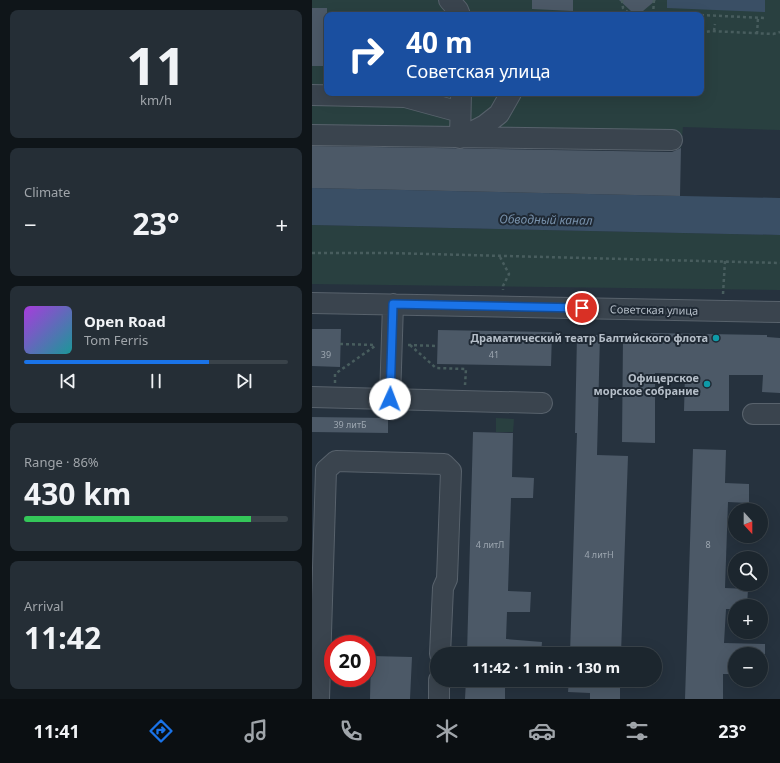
<!DOCTYPE html>
<meta charset="utf-8">
<style>
:root{--surface:#1c262e;--page:#252e36;--text:#f1f3f6;--muted:#a0a5aa;--line:#3a434a;--accent:#1a73e8}
body{margin:0;font-family:"Noto Sans",sans-serif;background:var(--page);color:var(--text);height:100vh;display:flex;flex-direction:column;font-size:15px;white-space:nowrap}
*{box-sizing:border-box;margin:0}
p{font-size:13px;color:var(--muted)}
.icon{flex:none;width:22px;height:22px;fill:none;stroke:currentColor;stroke-width:2;stroke-linecap:round;stroke-linejoin:round}
.map{position:relative;flex:1;overflow:hidden}
.drawer{display:flex;flex-direction:column;gap:10px;padding:10px;background:#0f1519;width:312px}
.drawer>*{flex:none}
.top-card{position:absolute;left:12px;top:12px;width:380px;height:84px;border-radius:8px;box-shadow:0 4px 16px #0002,0 0 0 1px var(--line);background:#1a4fa0;color:#fff;overflow:hidden}
.needle{width:26px;rotate:159deg}
.tools{position:absolute;left:416px;top:503px;display:grid;gap:8px}
.tools a{display:grid;place-items:center;width:40px;height:40px;border-radius:50%;background:var(--surface);box-shadow:0 4px 16px #0002,0 0 0 1px var(--line);font-size:20px}
.speed{position:absolute;left:12px;top:635px;display:flex;gap:8px;font-size:20px;font-weight:700;text-align:center}
.speed>*{display:grid;place-content:center;width:52px;height:52px;border-radius:50%;background:var(--surface);box-shadow:0 4px 16px #0002,0 0 0 1px var(--line);line-height:1}
.speed .limit{border:6px solid #d22;background:#fff;color:#111}
.pin{position:absolute;display:grid;place-items:center;width:34px;height:34px;color:#fff;margin:-17px;border:2px solid #fff;border-radius:50%;box-shadow:0 1px 4px #0007}
.me{position:absolute;width:44px;margin:-22px;rotate:2deg;stroke-linejoin:round;filter:drop-shadow(0 0 3px #0008)}
.turn{display:flex;align-items:center;gap:14px;height:84px;padding:0 16px;font-size:18px}
.turn .icon{width:52px;height:52px;stroke-width:2.5}
.turn b{display:block;font-size:28px;line-height:34px}
.big{font-size:30px;font-weight:700;line-height:1.1}
.drawer .card{flex:1;display:flex;flex-direction:column;justify-content:center;gap:6px;min-width:0;padding:0 14px;border-radius:8px;background:var(--page)}
.drawer .dial{align-items:center;gap:0}
.dial b{font-size:52px;line-height:1}
.song{display:flex;align-items:center;gap:12px}
.cover{width:48px;height:48px;border-radius:6px;background:linear-gradient(135deg,hsl(280 70% 55%),hsl(180 70% 35%))}
.played{height:4px;border-radius:2px;background:linear-gradient(90deg,var(--accent) 70%,var(--line) 70%)}
.keys{display:flex;justify-content:space-around;direction:ltr}
.heat{display:flex;justify-content:space-between;align-items:center;font-size:22px;direction:ltr}
.charge{height:6px;border-radius:3px;background:linear-gradient(90deg,#34c759 86%,var(--line) 0)}
.trip{position:absolute;left:118px;top:647px;width:232px;height:40px;border-radius:20px;background:var(--surface);box-shadow:0 4px 16px #0002,0 0 0 1px var(--line);font-weight:700;line-height:40px;text-align:center}
.tab-bar{display:flex;height:64px;justify-content:space-around;align-items:center;background:#0b0f12;color:var(--muted)}
.tab-bar .icon{width:28px;height:28px}
.tab-bar .selected{color:var(--accent)}
.tab-bar b{font-size:18px;color:var(--text)}
main{display:flex;flex:1;min-height:0}
.map>svg:first-child{display:block}
.green{fill:#294040;fill-rule:evenodd}
.water{fill:#3a4f65}
.building{fill:#4c5967}
.lines{fill:none;stroke-linecap:round;stroke-linejoin:round}
.minor-casing{stroke:#58626c;stroke-width:22}
.path{stroke:#485d5e;stroke-width:2.5;stroke-dasharray:3 3;stroke-linecap:butt}
.minor{stroke:#3a444e;stroke-width:20}
.route-casing{stroke:#114b97;stroke-width:10}
.route{stroke:#1a73e8;stroke-width:7}
.culture-dot{fill:#0f9aa8;stroke:#1f2934;stroke-width:1.5}
.labels{text-anchor:middle;stroke-width:4;stroke-linejoin:round;paint-order:stroke}
.number-label{font-size:9px;fill:#9ca6b0}
.street-label{font-size:11px;fill:#b6bfc9;stroke:#1f2934}
.poi-label{font-size:11px;font-weight:bold;fill:#b6bfc9;stroke:#1f2934;text-anchor:end}
.water-label{font-size:12px;font-style:italic;fill:#7891ab;stroke:#1f2934}
</style>
<main>
<section class="drawer">
<div class="card dial"><b>11</b><p>km/h</p></div>
<div class="card"><p>Climate</p>
<div class="heat"><a>−</a><b class="big">23°</b><a>+</a></div>
</div>
<div class="card">
<div class="song"><i class="cover"></i><div><b>Open Road</b><p>Tom Ferris</p></div></div>
<div class="played"></div>
<div class="keys"><svg class="icon" aria-label="previous" viewBox="0 0 24 24"><path d="M18 5L8 12l10 7zM5 5v14"/></svg><svg class="icon" aria-label="pause" viewBox="0 0 24 24"><path d="M8 5v14M16 5v14"/></svg><svg class="icon" aria-label="next" viewBox="0 0 24 24"><path d="M6 5l10 7-10 7zM19 5v14"/></svg></div>
</div>
<div class="card"><p>Range · 86%</p><b class="big">430 km</b><div class="charge"></div></div>
<div class="card"><p>Arrival</p><b class="big">11:42</b></div>
</section>
<div class="map">
<svg width="468" height="699" viewBox="0 0 468 699">
<rect width="100%" height="100%" fill="#26323e"/>
<!-- green -->
<path class="green" d="M 0,0 L 468,0 L 468,130 L 371,127 L 369,148 L 0,140 ZM 15,15 L 389,15 L 389,93 L 15,93 Z
M 0,225 L 468,235 L 468,290 L 0,284 Z
M 184,418 L 202,419 L 201,432 L 184,432 Z"/>
<!-- water -->
<path class="water" d="M 355,0 L 453,0 L 453,12 L 355,8 Z
M 0,188 L 468,198 L 468,235 L 0,225 Z"/>
<!-- building -->
<path class="building" d="M 220,0 L 261,0 L 261,11 L 220,9 Z
M 307,0 L 344,0 L 331,11 L 327,12 L 319,11 Z
M 0,8 L 15,8 L 15,66 L 0,66 Z
M 0,146 L 360,152 L 369,148 L 368,196 L 0,188 Z
M 0,329 L 29,329 L 28,367 L 0,366 Z
M 126,330 L 240,332 L 239,366 L 125,364 Z
M 339,333 L 455,335 L 455,337 L 468,338 L 468,393 L 450,392 L 451,375 L 417,375 L 417,411 L 372,411 L 373,374 L 343,373 L 343,443 L 310,442 L 311,336 L 338,336 Z
M 265,335 L 288,335 L 285,455 L 316,456 L 309,654 L 258,654 L 265,433 L 263,433 Z
M 0,417 L 76,418 L 76,433 L 0,432 Z
M 161,432 L 201,433 L 200,477 L 222,478 L 221,498 L 199,498 L 196,591 L 219,592 L 218,612 L 195,612 L 194,639 L 230,642 L 229,654 L 155,654 Z
M 381,449 L 414,450 L 413,483 L 437,484 L 437,503 L 416,502 L 413,588 L 436,589 L 435,606 L 423,606 L 423,609 L 414,609 L 412,643 L 453,644 L 453,654 L 423,654 L 423,674 L 411,674 L 411,699 L 373,699 Z
M 59,656 L 100,657 L 98,699 L 58,699 Z
M 154,680 L 193,680 L 193,699 L 153,699 Z
M 257,680 L 308,680 L 308,699 L 278,699 L 278,693 L 256,692 Z"/>
<g class="lines">
<!-- minor casing -->
<g class="minor-casing">
<path id="minor" d="M 137,0 L 146,10 L 148,15
M 149,93 L 148,138 L 173,125 L 187,114 L 199,93
M 0,95 L 93,97 L 148,112
M 0,135 L 360,140
M 0,303 L 468,312
M 0,397 L 230,403
M 78,399 L 81,304
M 441,414 L 468,414
M 7,699 L 14,470 L 24,461 L 132,464 L 139,471 L 135,579 L 131,588 L 128,654
M 127,699 L 127,680"/>
</g>
<!-- path -->
<path class="path" d="M 310,0 L 311,8 L 319,15
M 354,14 L 378,15
M 341,15 L 342,0
M 389,15 L 452,18
M 402,31 L 403,24
M 389,33 L 399,31 L 461,34 L 468,32
M 445,34 L 446,18
M 0,253 L 77,253 L 468,263
M 188,257 L 197,274 L 191,286 L 191,290
M 411,294 L 413,261
M 28,344 L 63,345
M 96,345 L 125,346
M 98,345 L 124,368 L 154,369 L 153,385
M 23,383 L 23,374 L 63,346"/>
<!-- minor -->
<use href="#minor" class="minor"/>
</g>
<g class="lines">
<!-- route casing -->
<g class="route-casing">
<path id="route" d="M 78,399 L 81,304 L 270,308"/>
</g>
<!-- route -->
<use href="#route" class="route"/>
</g>
<!-- markers -->
<g class="culture-dot">
<circle cx="404" cy="338" r="4"/>
<circle cx="395" cy="384" r="4"/>
</g>
<g class="labels">
<!-- number labels -->
<g class="number-label">
<text x="14" y="358">39</text>
<text x="182" y="358">41</text>
<text x="38" y="428">39 литБ</text>
<text x="178" y="548">4 литЛ</text>
<text x="396" y="548">8</text>
<text x="287" y="558">4 литН</text>
</g>
<!-- street labels -->
<g class="street-label">
<text transform="translate(342 310) rotate(1)" y="4">Советская улица</text>
</g>
<!-- poi labels -->
<g class="poi-label">
<text x="396" y="342">Драматический театр Балтийского флота</text>
<text x="387" y="382">Офицерское<tspan x="387" dy="13">морское собрание</tspan></text>
</g>
<!-- water labels -->
<g class="water-label">
<text transform="translate(234 220) rotate(1)" y="4">Обводный канал</text>
</g>
</g>
</svg>
<div class="tools">
<a><svg class="needle" viewBox="-14 -14 28 28"><path d="M0-13l5 13h-10z" fill="#e53935"/><path d="M0 13l5-13h-10z" fill="#a0a5aa"/></svg></a>
<a><svg class="icon" aria-label="search" viewBox="0 0 24 24"><circle cx="10" cy="10" r="6"/><path d="M15 15l6 6"/></svg></a>
<a>+</a>
<a>−</a>
</div>
<div class="speed"><div class="limit">20</div></div>
<div class="pin" style="left:270px;top:308px;background:#d93025"><svg class="icon" aria-label="arrive" viewBox="0 0 24 24"><path d="M6 21V4h12l-3 4 3 4H6"/></svg></div>
<svg class="me" style="left:78px;top:399px" viewBox="-20 -20 40 40"><circle r="19" fill="#fff"/><path d="M0-13L10 11 0 6-10 11z" fill="#1a73e8"/></svg>
<div class="trip">11:42 · 1 min · 130 m</div>
<div class="top-card">
<div class="turn"><svg class="icon" aria-label="right" viewBox="0 0 24 24"><path d="M7 20v-9h11M14 6l5 5-5 5"/></svg><div><b>40 m</b>Советская улица</div></div>
</div>
</div>
</main>
<nav class="tab-bar">
<b>11:41</b>
<svg class="icon selected" aria-label="directions" viewBox="0 0 24 24"><path d="M12 3l9 9-9 9-9-9zM9 14v-3h6M13 9l2 2-2 2"/></svg>
<svg class="icon" aria-label="music" viewBox="0 0 24 24"><path d="M9 18V5l10-2v13"/><circle cx="6" cy="18" r="3"/><circle cx="16" cy="16" r="3"/></svg>
<svg class="icon" aria-label="phone" viewBox="0 0 24 24"><path d="M5 4h4l2 5-3 2q2 4 5 5l2-3 5 2v4C11 20 4 13 5 4z"/></svg>
<svg class="icon" aria-label="climate" viewBox="0 0 24 24"><path d="M12 3v18M4 7l16 10M4 17L20 7"/></svg>
<svg class="icon" aria-label="car" viewBox="0 0 24 24"><path d="M5 17H2v-5l4-1 3-4h7l3 4 3 1v5h-3M9 17h6M6 11h13"/><circle cx="7" cy="17" r="2"/><circle cx="17" cy="17" r="2"/></svg>
<svg class="icon" aria-label="filters" viewBox="0 0 24 24"><path d="M4 7h16M4 17h16"/><circle cx="9" cy="7" r="2"/><circle cx="15" cy="17" r="2"/></svg>
<b>23°</b>
</nav>
